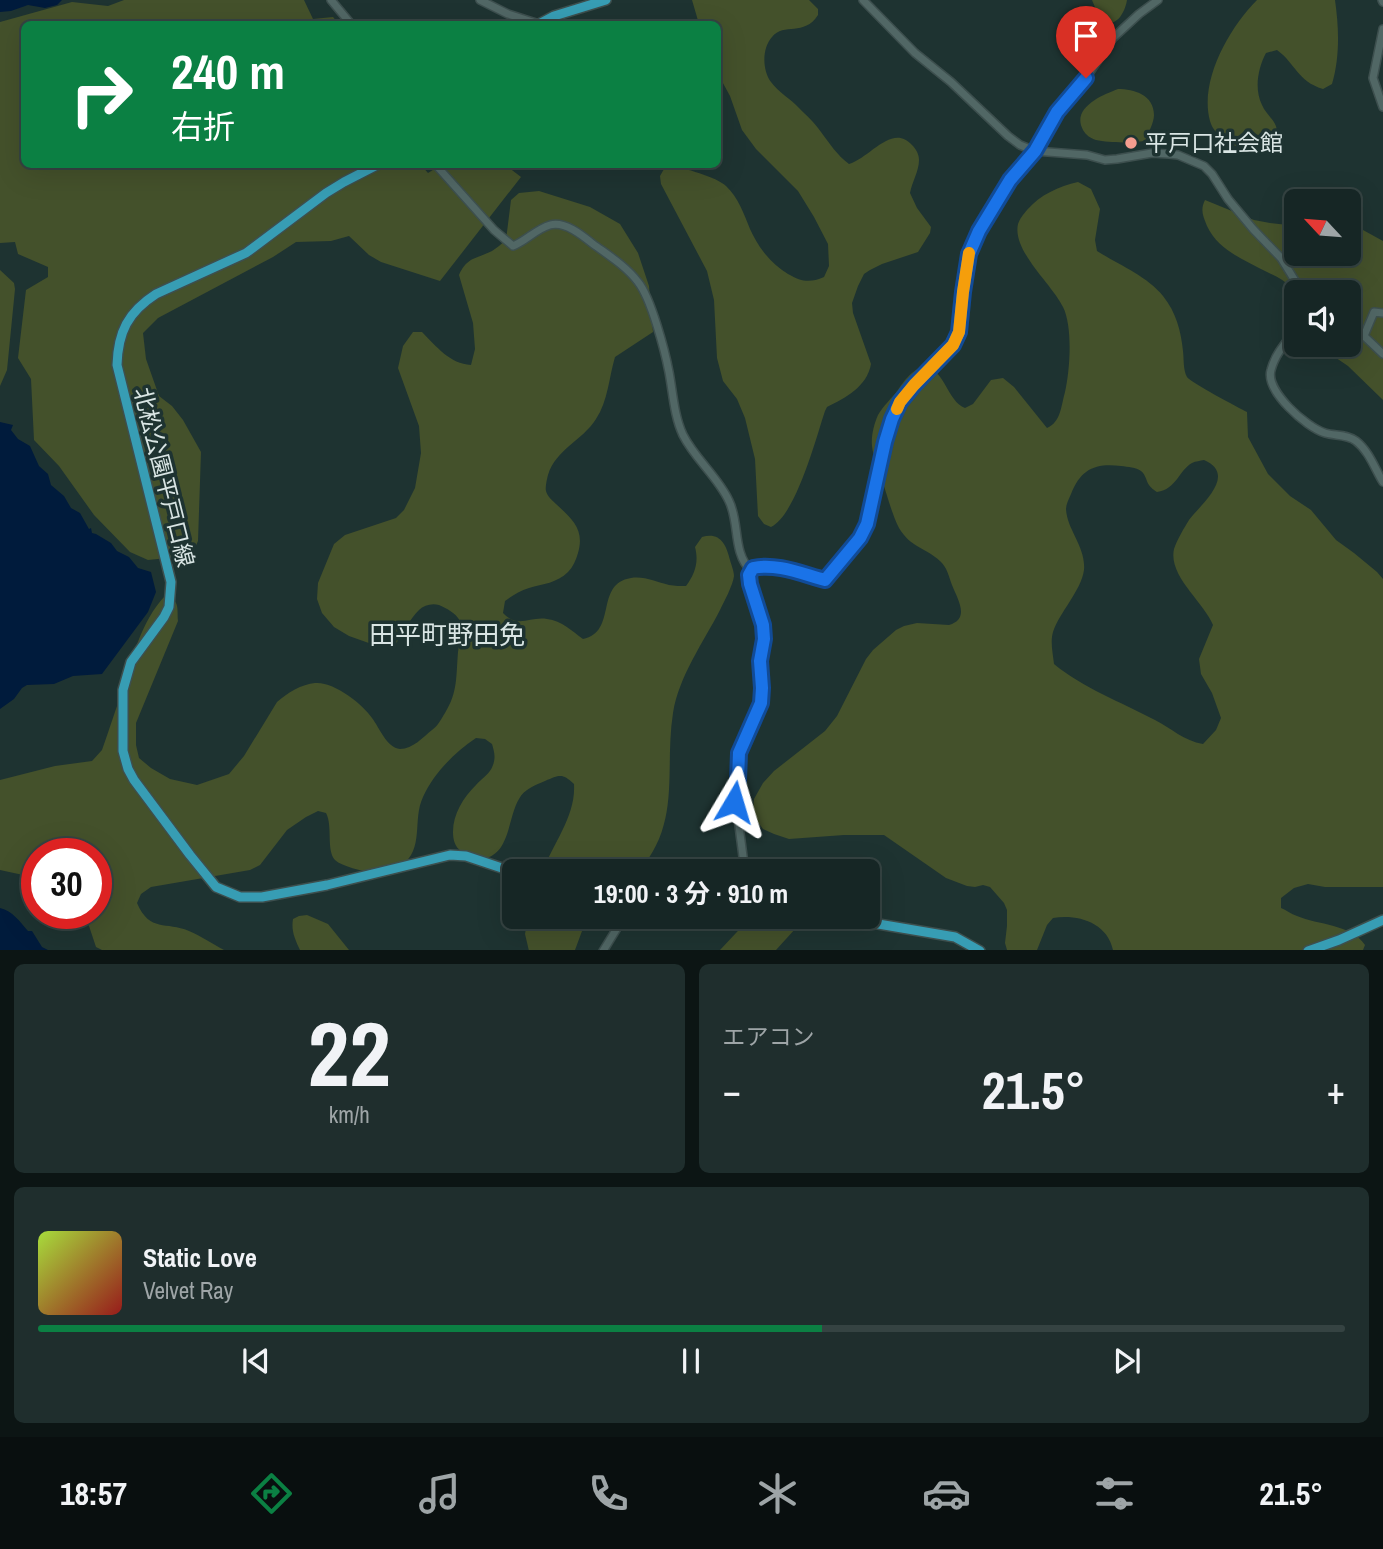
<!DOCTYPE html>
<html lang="ja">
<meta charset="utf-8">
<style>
:root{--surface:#162625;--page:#1f2e2d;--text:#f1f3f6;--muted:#9ea5a7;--line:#354342;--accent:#0b8043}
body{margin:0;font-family:"Archivo Narrow","Noto Sans JP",sans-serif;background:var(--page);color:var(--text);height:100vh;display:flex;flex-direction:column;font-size:26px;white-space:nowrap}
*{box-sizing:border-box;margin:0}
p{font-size:23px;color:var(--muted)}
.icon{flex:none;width:38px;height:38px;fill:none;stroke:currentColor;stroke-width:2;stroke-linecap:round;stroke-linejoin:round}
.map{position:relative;height:950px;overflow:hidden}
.drawer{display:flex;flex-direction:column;gap:14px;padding:14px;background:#0c1514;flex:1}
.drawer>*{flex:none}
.banner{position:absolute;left:21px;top:21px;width:700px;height:147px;border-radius:10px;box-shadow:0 7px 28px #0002,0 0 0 2px var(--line);background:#0b8043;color:#fff;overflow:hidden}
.needle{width:46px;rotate:296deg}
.fabs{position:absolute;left:1284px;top:189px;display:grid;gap:14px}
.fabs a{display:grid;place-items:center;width:77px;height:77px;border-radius:10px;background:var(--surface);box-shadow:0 7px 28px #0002,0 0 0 2px var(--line);font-size:35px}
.speed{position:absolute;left:21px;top:838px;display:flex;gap:14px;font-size:35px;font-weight:700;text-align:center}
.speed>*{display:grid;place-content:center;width:91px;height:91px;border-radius:50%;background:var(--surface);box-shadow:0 7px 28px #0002,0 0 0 2px var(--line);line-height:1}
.speed .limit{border:10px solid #d22;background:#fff;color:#111}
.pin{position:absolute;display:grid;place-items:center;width:60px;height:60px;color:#fff;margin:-72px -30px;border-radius:50% 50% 50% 0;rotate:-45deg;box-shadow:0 0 7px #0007}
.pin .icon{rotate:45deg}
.me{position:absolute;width:77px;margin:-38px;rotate:7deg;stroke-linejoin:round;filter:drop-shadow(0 0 5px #0008)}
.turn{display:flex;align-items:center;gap:24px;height:147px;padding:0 35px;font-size:32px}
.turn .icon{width:91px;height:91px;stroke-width:2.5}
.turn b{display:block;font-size:49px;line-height:60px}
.big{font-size:52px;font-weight:700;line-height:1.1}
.drawer .widget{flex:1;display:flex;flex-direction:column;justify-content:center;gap:10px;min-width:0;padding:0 24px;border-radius:10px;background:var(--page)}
.drawer .dial{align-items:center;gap:0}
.dial b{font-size:91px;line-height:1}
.song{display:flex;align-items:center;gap:21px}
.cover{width:84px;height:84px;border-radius:10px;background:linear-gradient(135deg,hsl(80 70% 55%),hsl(0 70% 35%))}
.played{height:7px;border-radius:4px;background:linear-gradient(90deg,var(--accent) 60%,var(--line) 60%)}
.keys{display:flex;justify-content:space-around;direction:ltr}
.heat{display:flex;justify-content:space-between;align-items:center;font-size:38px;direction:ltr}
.drawer .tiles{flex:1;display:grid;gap:14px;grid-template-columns:1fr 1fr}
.widget:last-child{grid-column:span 2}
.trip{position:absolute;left:502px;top:859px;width:378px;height:70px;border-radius:10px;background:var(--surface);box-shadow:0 7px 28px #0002,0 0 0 2px var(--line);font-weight:700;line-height:70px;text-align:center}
.dock{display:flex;height:112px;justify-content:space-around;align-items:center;background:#090f0f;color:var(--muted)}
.dock .icon{width:49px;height:49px}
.dock .current{color:var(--accent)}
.dock b{font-size:32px;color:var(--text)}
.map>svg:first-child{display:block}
.green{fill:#44512b;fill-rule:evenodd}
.water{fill:#001b3c}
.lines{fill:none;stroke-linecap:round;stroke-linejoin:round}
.minor-casing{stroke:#3d4f4e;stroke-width:10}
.major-casing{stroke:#3d4f4e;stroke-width:12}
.minor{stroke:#516765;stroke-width:7}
.major{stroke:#379db4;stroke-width:9}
.route-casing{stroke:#114b97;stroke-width:18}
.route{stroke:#1a73e8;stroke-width:12}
.slow{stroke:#f59e0b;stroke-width:12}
.poi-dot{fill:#f59d8f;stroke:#1e3331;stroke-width:2.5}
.labels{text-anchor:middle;stroke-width:7;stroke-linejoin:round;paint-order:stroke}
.poi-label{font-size:23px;fill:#d9e5e4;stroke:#1e3331;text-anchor:start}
.street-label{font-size:23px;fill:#d9e5e4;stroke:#1e3331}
.quarter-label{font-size:26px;fill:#d9e5e4;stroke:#1e3331}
</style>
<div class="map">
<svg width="1383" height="951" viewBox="0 0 1383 951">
<rect width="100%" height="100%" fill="#1e3331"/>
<!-- green -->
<path class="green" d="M 124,0 L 304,0 L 313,19 L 333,17 L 339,24 L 24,24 L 24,164 L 420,164 L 428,173 L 441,165 L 504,164 L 521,177 L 440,281 L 381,262 L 369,255 L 349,236 L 331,241 L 296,242 L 273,257 L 158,318 L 143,333 L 146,359 L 159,396 L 172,406 L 183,420 L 201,452 L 198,541 L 195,548 L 187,556 L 148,560 L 130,552 L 94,515 L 59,466 L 34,440 L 31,379 L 18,358 L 26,290 L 48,277 L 48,267 L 18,254 L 15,242 L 0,243 L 0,22 L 72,2 L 108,6 Z
M 692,0 L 809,0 L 818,9 L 818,15 C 804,37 784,22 772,37 C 762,48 762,70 771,82 C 778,92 791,99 799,108 C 806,115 815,123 821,132 C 830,144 837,155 849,164 C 870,158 892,123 912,145 C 916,149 919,154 919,160 C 919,171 912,182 910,193 L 917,208 L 931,227 L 930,233 L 918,252 L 882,264 L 870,270 L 864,274 L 858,286 L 852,303 L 853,313 L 871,364 C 867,387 845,398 827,407 L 825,411 C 816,438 796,515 771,527 L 764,524 L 758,516 L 755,459 L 745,418 L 737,399 L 723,381 L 717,358 L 714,300 L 707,271 L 661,184 L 660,176 L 664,169 L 670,165 C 683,168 717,177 726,186 C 738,197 744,214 750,229 C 758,247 771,264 788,274 C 802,282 810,283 824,277 L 829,266 L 828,244 L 814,217 L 798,191 L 756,149 L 742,130 L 730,96 L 718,74 L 718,24 L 699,24 Z
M 1092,0 L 1127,0 C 1125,13 1114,33 1100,16 C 1097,12 1094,5 1092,0 Z
M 1257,0 L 1335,0 C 1339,28 1340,57 1332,84 L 1323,89 C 1297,81 1296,64 1277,50 L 1266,53 C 1258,68 1254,89 1262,105 C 1267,117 1282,124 1275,138 C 1261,163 1216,144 1210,121 C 1199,81 1229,28 1257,0 Z
M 1118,89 C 1134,89 1154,95 1154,115 C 1154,123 1148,133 1145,141 C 1132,143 1109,143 1096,140 C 1090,138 1086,135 1083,130 C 1071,108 1102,95 1118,89 Z
M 1078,182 L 1091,189 L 1100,209 L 1095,240 L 1097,251 C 1119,265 1147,276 1163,296 C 1176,312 1181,331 1183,351 C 1184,359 1183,370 1187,377 C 1190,382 1239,408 1247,412 L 1248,437 L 1268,474 L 1290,496 L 1311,510 L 1336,540 L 1354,553 L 1377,572 L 1383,579 L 1383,887 L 1325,887 L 1308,884 L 1294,888 L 1281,898 L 1281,908 C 1286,910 1291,914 1297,916 C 1318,925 1351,924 1365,945 L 1363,950 L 1113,950 C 1107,922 1077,914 1053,918 L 1047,925 L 1037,950 L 1007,950 L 1005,943 L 1007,926 L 1007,910 L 1004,903 L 990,887 L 983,885 L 975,887 L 967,886 L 946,878 L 884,835 L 844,835 L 789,839 L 774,834 L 763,829 L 754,817 L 753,811 L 754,799 L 763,783 L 774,771 L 825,731 L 837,716 L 866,659 L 873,650 L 896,630 L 904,626 L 917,623 L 949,625 C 971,619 957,598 952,585 C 949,577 947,567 940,561 C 925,547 911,548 899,528 C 891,512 887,494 881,477 C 878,467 873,456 872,446 C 871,436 874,424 878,415 C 883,406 892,398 898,390 C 903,382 915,366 926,367 C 944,369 948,402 965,408 L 973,404 L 991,380 L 1003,378 L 1014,387 L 1047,428 C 1061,422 1061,406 1065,392 C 1070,370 1073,327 1063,307 C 1052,284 1012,251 1018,224 C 1020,218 1023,215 1027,210 C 1040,195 1059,186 1078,182 ZM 1204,460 C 1238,475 1201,504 1189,520 C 1184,528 1177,540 1174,549 C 1168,576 1204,602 1213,625 L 1199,659 L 1201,674 L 1212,693 L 1221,718 L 1216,730 L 1203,744 C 1184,741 1171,728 1155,720 C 1121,702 1083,688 1054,664 C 1053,654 1050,642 1053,632 C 1059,613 1081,591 1084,570 C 1086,547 1067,530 1066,509 C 1066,504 1069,499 1071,494 C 1081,469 1095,463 1121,466 C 1128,467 1136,467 1141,471 C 1146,475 1146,481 1149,485 C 1150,487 1155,491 1157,492 C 1177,489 1178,471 1192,463 C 1196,461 1200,461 1204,460 Z
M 539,191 L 590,207 L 620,224 L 638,253 L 649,286 L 653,332 L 615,357 C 609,377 608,401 596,419 C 582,441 556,449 548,475 C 547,479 545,487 546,491 C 547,496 552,500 556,504 C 572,519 585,529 578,553 C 576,560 573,567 568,572 C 557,583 543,584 529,588 C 520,591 513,595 505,601 L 503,613 C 518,629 530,616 547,619 C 562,621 572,631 583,639 C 618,632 594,584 631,578 C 645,576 656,582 669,585 C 675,586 680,586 686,586 C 695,574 699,562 695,547 L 702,537 C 720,532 726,544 730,560 C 731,564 734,571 734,576 C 733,585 724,602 720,610 C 703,643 679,676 673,713 C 664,771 682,823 638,872 L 543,871 C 553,843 576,816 574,784 C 562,773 560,775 545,781 C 536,785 524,789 519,799 C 508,817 510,852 486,858 C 477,860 468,857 461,851 C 455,847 453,840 453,832 C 453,814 463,798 476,785 C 482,778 490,774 493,765 C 496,757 494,751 492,744 L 485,739 L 476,738 C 454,753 434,773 423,797 C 412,820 425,849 401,866 C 395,870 383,870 375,872 C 367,873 341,866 335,860 C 326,850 333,826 326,813 L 318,811 L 306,817 L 287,830 L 260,865 L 250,870 L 151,887 L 141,894 L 137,903 C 150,933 166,921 189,931 C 201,936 213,944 224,950 L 102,950 L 96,947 L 85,914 L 96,914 L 96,854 L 37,854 L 37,878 L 0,870 L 0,780 L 55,766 L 92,761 L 102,750 C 109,730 115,711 122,692 C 132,659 141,621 165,596 C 180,600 177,607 178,621 L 136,723 L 136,745 L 139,758 L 151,768 L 170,779 L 197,785 L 229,774 L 244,756 L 277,702 C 287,693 302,684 315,683 C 333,681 363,704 372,718 C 379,727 387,748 400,749 C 413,749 423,737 432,730 C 438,726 441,719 445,713 C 458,692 456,676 458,652 C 459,642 464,631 460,621 C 456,613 446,608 439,605 C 432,603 424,605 419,610 C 410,619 403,633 395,645 L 380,647 L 349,636 L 334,627 L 322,613 L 317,599 L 318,583 L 334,544 L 345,535 L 396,518 L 404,510 L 415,488 L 421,453 L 419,426 L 398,368 L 403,346 L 413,332 L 422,332 C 436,346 450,364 471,365 L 475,349 L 473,323 L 459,275 C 467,257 476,259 492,251 C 497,248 501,244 506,240 L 511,200 L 519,193 Z
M 1205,200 L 1254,220 L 1270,223 L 1297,226 L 1297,254 L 1349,254 L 1349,218 L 1363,230 L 1383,241 L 1383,400 L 1348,366 L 1317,345 L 1349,345 L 1349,292 L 1297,292 L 1297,328 C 1289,316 1289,304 1292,290 C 1286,280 1277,277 1267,272 C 1244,260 1218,250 1207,226 C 1203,216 1200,210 1205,200 Z
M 0,270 L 14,283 L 15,289 L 7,370 L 0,386 Z
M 307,915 L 328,924 L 349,950 L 300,950 C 295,939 291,931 293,919 L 299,916 Z
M 528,917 L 590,917 L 585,923 L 575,950 L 529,951 L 525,934 Z
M 751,917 L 806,917 L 776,950 L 720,950 Z"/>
<!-- water -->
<path class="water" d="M 0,0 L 62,0 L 57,5 L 45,8 L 28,5 L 11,11 L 0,12 Z
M 0,422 L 13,425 L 11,430 L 18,439 L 30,446 L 39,466 L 48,474 L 51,485 L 64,496 L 71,508 L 80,513 L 89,529 L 91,528 L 92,533 L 96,534 L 111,543 L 117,551 L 129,557 L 138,568 L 151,572 L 156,592 L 148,612 L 102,674 L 73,676 L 54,684 L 27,685 L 22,688 L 14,699 L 0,709 Z
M 0,908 C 13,911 19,921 28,931 L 32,931 L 42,947 L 48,950 L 0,950 Z"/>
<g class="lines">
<!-- minor casing -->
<g class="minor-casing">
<path id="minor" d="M 331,0 L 351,24
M 480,0 L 508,14 L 539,24
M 863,0 L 915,53 L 951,82 L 1008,136 L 1020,145 L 1035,151 L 1087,155 L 1105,160 L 1117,159 L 1152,153 L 1169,154 L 1178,155 L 1204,166 L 1212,174 L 1228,199 L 1253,229 L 1281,258 L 1302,292
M 1382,0 L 1383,2
M 1383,29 L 1373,78 L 1383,107
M 435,164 L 494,230 L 513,246 C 526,241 536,229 550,225 C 565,221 582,235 593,244 C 608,255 626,266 638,282 C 651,298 665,351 669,372 C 673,393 674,416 683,435 C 695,459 718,477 729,501 C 740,523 732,552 751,571 L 749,575 L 750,584 L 763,625 L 764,639 L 760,661 L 762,688 L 761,703 L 739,753 L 738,780 L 734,802 L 738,818 L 745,872
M 1297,328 C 1287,341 1275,354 1271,370 C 1265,391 1306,427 1325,433 C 1335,436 1347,434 1356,441 C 1369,451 1375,469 1383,482
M 1349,329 L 1364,336 L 1383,354
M 1364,336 L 1374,312 L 1383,313
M 751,571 L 753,568 C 777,563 802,574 825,580 L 860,538 L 867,524 L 885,442 L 892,420 L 900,402 L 914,385 L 953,345 L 959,332 L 963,292 L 969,254 L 979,231 L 1010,180 L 1035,151 L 1057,112 L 1086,78 L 1113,38 L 1139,14 L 1158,0
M 603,951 L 619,925 L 619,917"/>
</g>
<!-- major casing -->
<g class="major-casing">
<path id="major" d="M 539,24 L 554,16 L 606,0
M 379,164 L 344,182 L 326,193 L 246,253 L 156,294 C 128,312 118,332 117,365 L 171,582 L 169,607 L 164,617 L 131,662 L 123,690 L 123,751 L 128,769 L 134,780 L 190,855 L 216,887 L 240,897 L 262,897 L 327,885 L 450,855 L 466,856 L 514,872
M 837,917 L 955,937 L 980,951
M 1308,951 L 1339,940 L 1383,920"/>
</g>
<!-- minor -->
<use href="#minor" class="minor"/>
<!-- major -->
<use href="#major" class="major"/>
</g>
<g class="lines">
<!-- route casing -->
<g class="route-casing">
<path id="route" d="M 734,802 L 738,780 L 739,753 L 761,703 L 762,688 L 760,661 L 764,639 L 763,625 L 750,584 L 749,575 L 753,568 C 777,563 802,574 825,580 L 860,538 L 867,524 L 885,442 L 892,419 L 900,402 L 914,385 L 953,345 L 959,332 L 963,292 L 969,254 L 979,231 L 1010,180 L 1035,151 L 1057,112 L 1086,78"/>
</g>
<!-- route -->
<use href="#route" class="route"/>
<!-- slow -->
<path class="slow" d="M 897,409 L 900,402 L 914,385 L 953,345 L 959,332 L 963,292 L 969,253"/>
</g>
<!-- markers -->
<circle class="poi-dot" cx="1131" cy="143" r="7"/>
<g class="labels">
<!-- poi labels -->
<g class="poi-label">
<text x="1145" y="151">平戸口社会館</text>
</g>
<!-- street labels -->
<g class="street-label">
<text transform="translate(164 477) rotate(76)" y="8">北松公園平戸口線</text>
</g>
<!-- quarter labels -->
<g class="quarter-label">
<text x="447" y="644">田平町野田免</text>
</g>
</g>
</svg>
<div class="fabs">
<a><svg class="needle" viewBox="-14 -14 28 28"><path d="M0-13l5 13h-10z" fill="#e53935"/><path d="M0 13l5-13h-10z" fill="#9ea5a7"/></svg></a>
<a><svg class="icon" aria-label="sound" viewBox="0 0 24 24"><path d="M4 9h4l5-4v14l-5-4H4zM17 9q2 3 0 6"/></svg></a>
</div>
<div class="speed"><div class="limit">30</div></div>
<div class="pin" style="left:1086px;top:78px;background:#d93025"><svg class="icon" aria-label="arrive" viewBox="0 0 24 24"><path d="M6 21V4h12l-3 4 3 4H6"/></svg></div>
<svg class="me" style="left:734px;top:802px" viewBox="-20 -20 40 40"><path d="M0-17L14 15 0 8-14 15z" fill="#1a73e8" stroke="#fff" stroke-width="4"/></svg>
<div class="trip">19:00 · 3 分 · 910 m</div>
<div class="banner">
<div class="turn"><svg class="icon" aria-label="right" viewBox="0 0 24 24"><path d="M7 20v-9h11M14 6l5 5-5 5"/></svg><div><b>240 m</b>右折</div></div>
</div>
</div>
<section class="drawer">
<div class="tiles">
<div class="widget dial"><b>22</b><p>km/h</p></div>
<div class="widget"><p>エアコン</p>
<div class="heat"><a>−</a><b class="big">21.5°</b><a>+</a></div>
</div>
<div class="widget">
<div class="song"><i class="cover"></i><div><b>Static Love</b><p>Velvet Ray</p></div></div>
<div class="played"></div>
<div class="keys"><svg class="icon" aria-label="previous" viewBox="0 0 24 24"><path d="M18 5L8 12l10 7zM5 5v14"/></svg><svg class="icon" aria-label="pause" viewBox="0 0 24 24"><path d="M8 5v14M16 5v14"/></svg><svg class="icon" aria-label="next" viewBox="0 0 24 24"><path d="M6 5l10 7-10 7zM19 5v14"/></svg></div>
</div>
</div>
</section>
<nav class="dock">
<b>18:57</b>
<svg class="icon current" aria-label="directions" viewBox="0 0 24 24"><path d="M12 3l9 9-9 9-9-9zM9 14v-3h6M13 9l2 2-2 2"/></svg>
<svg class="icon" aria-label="music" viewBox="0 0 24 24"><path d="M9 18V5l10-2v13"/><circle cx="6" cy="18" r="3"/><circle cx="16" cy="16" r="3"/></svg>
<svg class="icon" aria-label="phone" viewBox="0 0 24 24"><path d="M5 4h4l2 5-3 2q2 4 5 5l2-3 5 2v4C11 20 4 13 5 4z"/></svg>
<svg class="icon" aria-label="climate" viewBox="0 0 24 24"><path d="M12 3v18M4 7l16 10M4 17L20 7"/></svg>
<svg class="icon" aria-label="car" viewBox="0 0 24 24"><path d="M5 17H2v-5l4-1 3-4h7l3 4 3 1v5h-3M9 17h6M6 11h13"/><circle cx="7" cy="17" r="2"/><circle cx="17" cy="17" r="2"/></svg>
<svg class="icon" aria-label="filters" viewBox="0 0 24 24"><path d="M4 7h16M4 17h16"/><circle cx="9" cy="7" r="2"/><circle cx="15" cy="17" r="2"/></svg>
<b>21.5°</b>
</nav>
